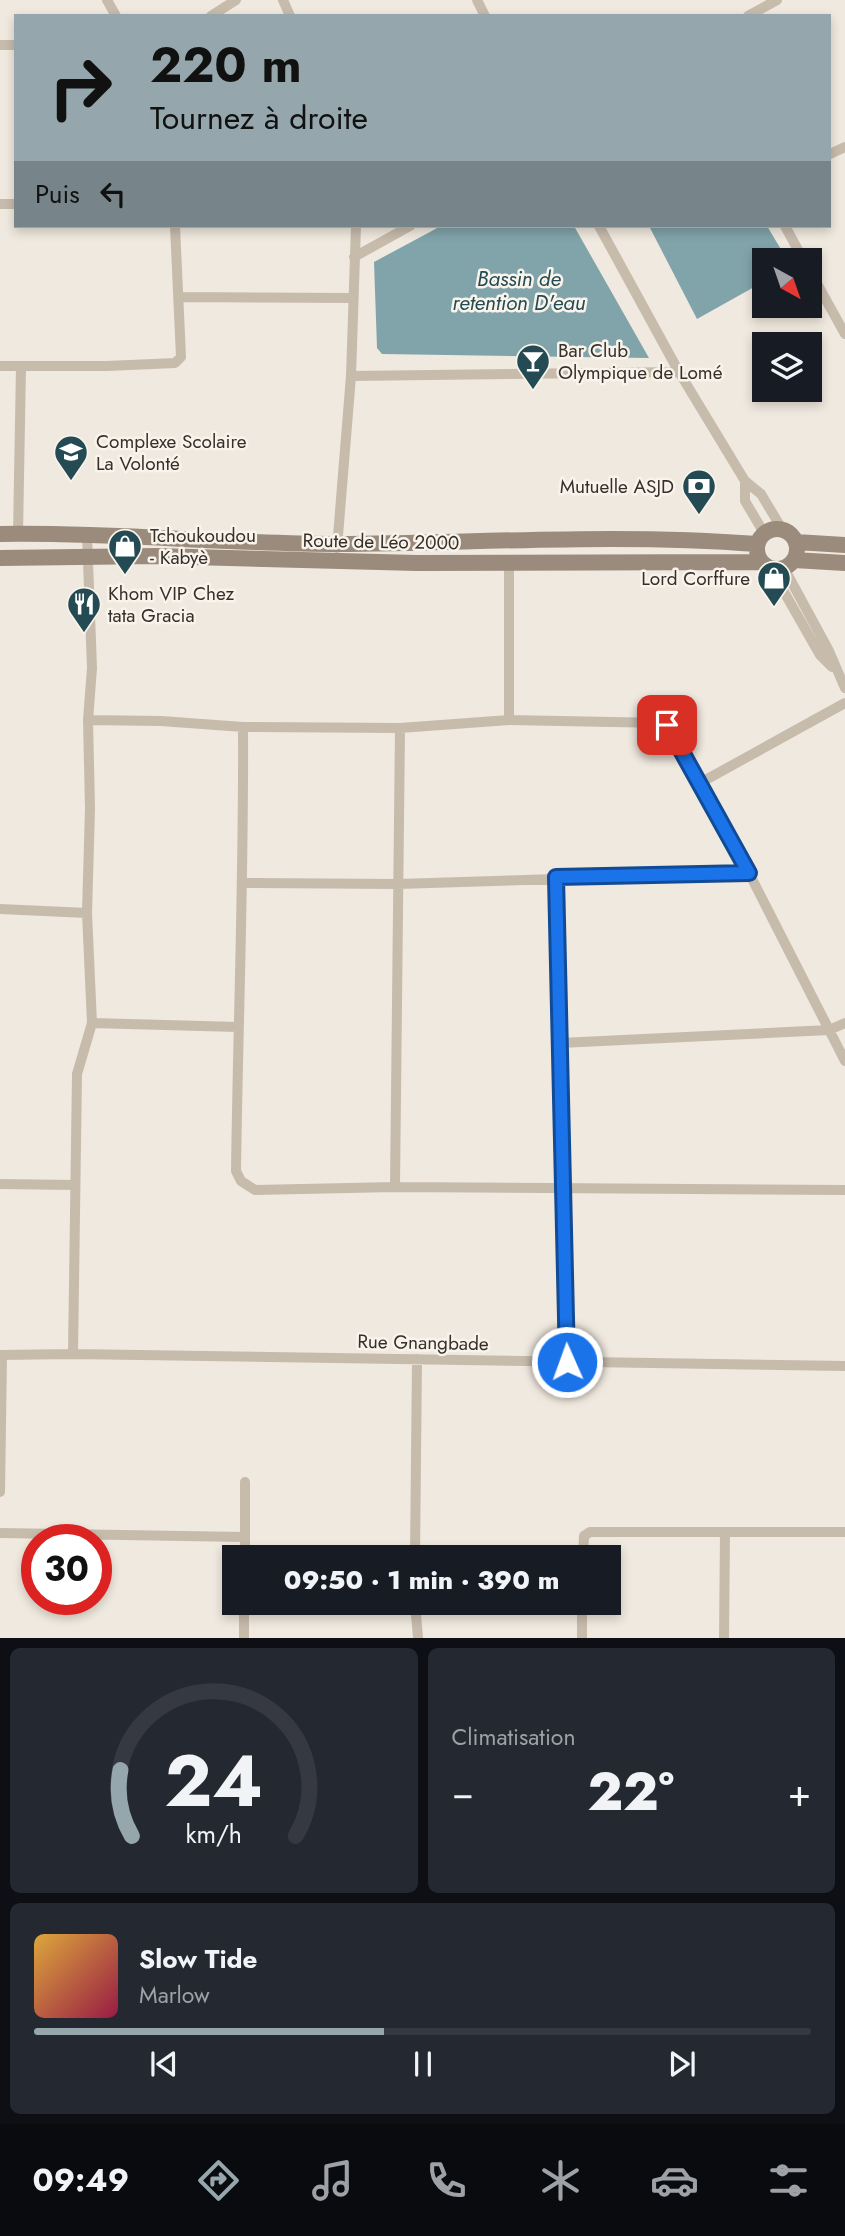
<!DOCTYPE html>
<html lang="fr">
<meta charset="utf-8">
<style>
:root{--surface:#171b24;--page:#242831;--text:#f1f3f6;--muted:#9ea1a6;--line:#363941;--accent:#95a7ad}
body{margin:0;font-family:Jost,sans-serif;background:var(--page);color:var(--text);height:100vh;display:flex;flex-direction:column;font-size:26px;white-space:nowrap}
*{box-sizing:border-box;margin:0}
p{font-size:23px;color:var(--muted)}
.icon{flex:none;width:38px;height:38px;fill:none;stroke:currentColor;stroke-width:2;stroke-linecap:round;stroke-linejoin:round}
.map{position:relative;height:1638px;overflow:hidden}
.details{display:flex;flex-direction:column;gap:10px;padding:10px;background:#0d0f14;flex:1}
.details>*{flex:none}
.guide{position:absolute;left:14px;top:14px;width:817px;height:214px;border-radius:0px;box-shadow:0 4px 10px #0003;background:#95a7ad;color:#111;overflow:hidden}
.needle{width:46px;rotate:140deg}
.controls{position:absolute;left:752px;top:248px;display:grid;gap:14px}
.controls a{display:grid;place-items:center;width:70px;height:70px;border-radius:0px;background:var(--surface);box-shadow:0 4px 10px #0003;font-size:35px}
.speed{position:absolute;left:21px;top:1524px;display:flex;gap:14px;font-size:35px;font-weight:700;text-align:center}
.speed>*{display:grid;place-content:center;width:91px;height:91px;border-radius:50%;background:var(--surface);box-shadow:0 4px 10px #0003;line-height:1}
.speed .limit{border:10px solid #d22;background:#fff;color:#111}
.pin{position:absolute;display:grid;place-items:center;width:60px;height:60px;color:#fff;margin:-30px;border-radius:14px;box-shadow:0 4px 10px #0006}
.me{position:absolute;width:77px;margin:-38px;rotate:358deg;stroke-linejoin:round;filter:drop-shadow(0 0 5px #0008)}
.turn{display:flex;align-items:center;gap:24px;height:147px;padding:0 21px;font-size:32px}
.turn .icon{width:91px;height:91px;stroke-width:2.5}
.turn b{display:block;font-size:49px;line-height:60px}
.then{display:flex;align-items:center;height:66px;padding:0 21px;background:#0003;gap:14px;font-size:26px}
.big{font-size:52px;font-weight:800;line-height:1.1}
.details .tile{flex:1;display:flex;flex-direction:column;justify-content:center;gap:10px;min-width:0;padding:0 24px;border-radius:10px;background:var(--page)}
.details .dial{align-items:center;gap:0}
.dial svg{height:182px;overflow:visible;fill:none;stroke:var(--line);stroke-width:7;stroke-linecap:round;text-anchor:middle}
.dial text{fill:var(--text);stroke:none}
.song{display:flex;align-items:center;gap:21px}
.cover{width:84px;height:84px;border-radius:10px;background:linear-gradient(135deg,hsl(40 70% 55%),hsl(340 70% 35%))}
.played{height:7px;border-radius:4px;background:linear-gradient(90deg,var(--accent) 45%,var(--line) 45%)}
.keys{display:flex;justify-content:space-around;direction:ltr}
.heat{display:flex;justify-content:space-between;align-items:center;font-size:38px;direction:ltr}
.details .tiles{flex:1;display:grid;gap:10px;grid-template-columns:1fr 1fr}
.tile:last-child{grid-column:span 2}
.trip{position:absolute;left:222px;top:1545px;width:399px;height:70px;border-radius:0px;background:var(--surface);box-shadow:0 4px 10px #0003;font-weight:800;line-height:70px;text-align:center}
.dock{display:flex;height:112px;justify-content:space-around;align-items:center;background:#090b0e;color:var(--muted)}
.dock .icon{width:49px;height:49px}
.dock .on{color:var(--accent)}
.dock b{font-size:32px;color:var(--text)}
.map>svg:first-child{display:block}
.water{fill:#81a4aa}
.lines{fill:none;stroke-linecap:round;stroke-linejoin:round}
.street{stroke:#c7bbac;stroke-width:10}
.secondary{stroke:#9a8b7d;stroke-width:16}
.route-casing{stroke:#114b97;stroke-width:18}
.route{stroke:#1a73e8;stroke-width:12}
.labels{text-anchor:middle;stroke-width:5;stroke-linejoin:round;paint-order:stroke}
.poi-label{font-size:19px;fill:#362f2a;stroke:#f8f3eb;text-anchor:start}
.street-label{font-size:19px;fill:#362f2a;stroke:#f8f3eb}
.water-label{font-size:21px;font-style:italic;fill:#244b53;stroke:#f8f3eb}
</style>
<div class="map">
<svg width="845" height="1638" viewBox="0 0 845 1638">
<rect width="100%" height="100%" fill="#f0e9df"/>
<!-- water -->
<path class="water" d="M 441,226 L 574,226 L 649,358 L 382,354 L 377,348 L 374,262 Z
M 649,226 L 767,226 L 788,261 L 765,261 L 765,281 L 697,319 Z"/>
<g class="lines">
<!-- street -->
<path class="street" d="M 107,0 L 116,16
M 283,0 L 290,16
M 477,0 L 485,16
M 211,16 L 236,0
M 748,16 L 777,0
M 0,45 L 16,45
M 830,154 L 845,147
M 0,204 L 16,204
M 599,226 L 679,372 L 745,481 L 761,494 L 782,529
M 785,226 L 804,261
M 354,257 L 410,226
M 810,271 L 845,334
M 180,297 L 353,298
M 0,366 L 107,366 L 175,363 L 181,357 L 175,226
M 351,376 L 679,372
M 745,481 L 745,501 L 764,533
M 18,534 L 21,366
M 337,548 L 351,376 L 356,226
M 509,563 L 509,720
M 784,568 L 829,651 L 845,688
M 771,569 L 820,655 L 832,667
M 88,720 L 161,721 L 243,727 L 400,728 L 509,720 L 664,723 L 670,729 L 749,873 L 845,1061
M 243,727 C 244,875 238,1023 236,1171 L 241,1181 L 255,1190 L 395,1187 L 845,1190
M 700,783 L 845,703
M 556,877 L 567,1362
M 242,883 L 398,884 L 749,873
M 0,909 L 87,913
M 92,1023 L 238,1027
M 560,1043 L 829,1030 L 845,1023
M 0,1184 L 75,1185
M 395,1187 L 400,728
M 73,1354 L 77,1074 L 92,1023 L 87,913 L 90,808 L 88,720 L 92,668 L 87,535
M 0,1355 L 73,1354 L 845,1366
M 0,1492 L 2,1355
M 0,1533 L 245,1537
M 245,1558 L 245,1482
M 415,1558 L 417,1359
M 583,1558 L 584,1536 L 590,1532 L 845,1532
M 415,1603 L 418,1638
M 531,1603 L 582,1605
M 244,1638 L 244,1603
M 582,1638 L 582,1603
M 724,1638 L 725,1532"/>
<!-- secondary -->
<path class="secondary" d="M757 549a20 20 0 1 1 40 0a20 20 0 1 1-40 0Z
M 0,534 C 113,532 226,544 339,544 C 478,543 618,533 757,544
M 796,542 L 845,545
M 0,558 L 156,556 L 417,563 L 761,562
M 794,560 L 845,563"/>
</g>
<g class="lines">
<!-- route casing -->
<g class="route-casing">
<path id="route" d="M 567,1362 L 556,877 L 749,873 L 667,725"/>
</g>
<!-- route -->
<use href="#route" class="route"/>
</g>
<!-- icons -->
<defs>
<g id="bar-pin" transform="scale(1.75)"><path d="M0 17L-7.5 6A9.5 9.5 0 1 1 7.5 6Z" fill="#244b53" stroke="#f8f3eb"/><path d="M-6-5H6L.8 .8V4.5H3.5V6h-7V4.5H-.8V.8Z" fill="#fff"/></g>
<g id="school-pin" transform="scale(1.75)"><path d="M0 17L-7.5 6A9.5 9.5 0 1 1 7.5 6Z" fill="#244b53" stroke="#f8f3eb"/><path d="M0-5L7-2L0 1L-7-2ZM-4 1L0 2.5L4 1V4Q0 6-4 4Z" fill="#fff"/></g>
<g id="bank-pin" transform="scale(1.75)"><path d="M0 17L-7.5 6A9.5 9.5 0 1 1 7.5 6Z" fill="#244b53" stroke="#f8f3eb"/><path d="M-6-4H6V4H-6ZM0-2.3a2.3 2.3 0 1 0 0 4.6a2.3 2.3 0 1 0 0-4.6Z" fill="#fff"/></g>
<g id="shop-pin" transform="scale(1.75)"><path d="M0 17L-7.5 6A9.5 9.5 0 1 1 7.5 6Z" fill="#244b53" stroke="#f8f3eb"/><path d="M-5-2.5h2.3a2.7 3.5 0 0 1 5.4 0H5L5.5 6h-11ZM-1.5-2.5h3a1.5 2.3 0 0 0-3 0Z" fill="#fff"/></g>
<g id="restaurant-pin" transform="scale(1.75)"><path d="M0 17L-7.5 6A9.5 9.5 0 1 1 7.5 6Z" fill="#244b53" stroke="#f8f3eb"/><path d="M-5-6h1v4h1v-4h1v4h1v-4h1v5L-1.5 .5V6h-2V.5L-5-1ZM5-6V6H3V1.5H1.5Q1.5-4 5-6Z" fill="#fff"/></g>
</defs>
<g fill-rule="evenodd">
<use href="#bar-pin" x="533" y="361"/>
<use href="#school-pin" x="71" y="452"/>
<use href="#bank-pin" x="699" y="486"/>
<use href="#shop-pin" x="125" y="546"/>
<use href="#shop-pin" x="774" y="578"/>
<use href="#restaurant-pin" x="84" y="604"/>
</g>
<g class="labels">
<!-- poi labels -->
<g class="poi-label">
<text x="558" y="357">Bar Club<tspan x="558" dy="22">Olympique de Lomé</tspan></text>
<text x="96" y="448">Complexe Scolaire<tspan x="96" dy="22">La Volonté</tspan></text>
<text x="674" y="493" text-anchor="end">Mutuelle ASJD</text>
<text x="150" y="542">Tchoukoudou<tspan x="150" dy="22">- Kabyè</tspan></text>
<text x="750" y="585" text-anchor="end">Lord Corffure</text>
<text x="108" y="600">Khom VIP Chez<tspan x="108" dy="22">tata Gracia</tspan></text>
</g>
<!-- street labels -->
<g class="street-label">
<text transform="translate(381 541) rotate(1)" y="7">Route de Léo 2000</text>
<text transform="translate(423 1342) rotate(1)" y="7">Rue Gnangbade</text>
</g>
<!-- water labels -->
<g class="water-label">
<text x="519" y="286">Bassin de<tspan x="519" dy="24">retention D'eau</tspan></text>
</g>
</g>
</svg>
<div class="controls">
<a><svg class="needle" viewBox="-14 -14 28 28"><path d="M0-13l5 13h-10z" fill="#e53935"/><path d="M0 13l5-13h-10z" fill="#9ea1a6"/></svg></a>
<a><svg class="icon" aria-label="layers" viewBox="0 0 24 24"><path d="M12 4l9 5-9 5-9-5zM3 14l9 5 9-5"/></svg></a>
</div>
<div class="speed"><div class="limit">30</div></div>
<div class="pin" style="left:667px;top:725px;background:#d93025"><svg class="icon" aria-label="arrive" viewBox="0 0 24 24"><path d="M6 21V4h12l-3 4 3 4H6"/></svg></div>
<svg class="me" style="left:567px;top:1362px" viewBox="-20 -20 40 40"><circle r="17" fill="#1a73e8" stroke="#fff" stroke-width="3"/><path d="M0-11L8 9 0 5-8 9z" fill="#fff"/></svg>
<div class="trip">09:50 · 1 min · 390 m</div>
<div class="guide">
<div class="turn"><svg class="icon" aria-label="right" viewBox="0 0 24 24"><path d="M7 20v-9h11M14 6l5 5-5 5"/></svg><div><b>220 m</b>Tournez à droite</div></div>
<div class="then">Puis<svg class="icon" aria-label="left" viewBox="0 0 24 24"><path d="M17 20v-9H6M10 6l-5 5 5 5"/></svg></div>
</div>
</div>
<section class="details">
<div class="tiles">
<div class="tile dial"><svg viewBox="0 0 100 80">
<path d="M14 69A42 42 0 1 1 86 69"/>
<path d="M14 69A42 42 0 0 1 9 40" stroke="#95a7ad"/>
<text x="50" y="56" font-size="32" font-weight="700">24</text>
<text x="50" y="72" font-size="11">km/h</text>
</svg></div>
<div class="tile"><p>Climatisation</p>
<div class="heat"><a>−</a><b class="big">22°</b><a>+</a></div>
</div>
<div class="tile">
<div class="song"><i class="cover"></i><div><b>Slow Tide</b><p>Marlow</p></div></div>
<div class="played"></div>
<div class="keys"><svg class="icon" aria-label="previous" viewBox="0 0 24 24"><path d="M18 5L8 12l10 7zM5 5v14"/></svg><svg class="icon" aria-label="pause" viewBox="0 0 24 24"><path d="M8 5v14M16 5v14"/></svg><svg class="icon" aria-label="next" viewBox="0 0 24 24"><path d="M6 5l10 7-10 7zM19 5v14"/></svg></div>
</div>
</div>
</section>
<nav class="dock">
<b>09:49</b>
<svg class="icon on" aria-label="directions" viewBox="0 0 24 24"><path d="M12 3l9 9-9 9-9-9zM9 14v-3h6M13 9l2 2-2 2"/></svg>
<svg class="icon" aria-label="music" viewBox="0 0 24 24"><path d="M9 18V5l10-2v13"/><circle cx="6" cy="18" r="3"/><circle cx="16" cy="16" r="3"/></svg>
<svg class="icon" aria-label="phone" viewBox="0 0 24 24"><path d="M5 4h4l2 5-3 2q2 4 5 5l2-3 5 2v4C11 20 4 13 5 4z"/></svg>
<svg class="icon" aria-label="climate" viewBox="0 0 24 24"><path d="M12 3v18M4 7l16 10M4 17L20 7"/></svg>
<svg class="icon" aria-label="car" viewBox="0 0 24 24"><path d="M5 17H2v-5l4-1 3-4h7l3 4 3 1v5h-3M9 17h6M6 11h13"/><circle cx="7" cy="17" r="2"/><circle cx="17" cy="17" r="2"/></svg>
<svg class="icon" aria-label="filters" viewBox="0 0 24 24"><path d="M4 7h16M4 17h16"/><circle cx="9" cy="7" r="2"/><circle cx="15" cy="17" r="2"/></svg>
</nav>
